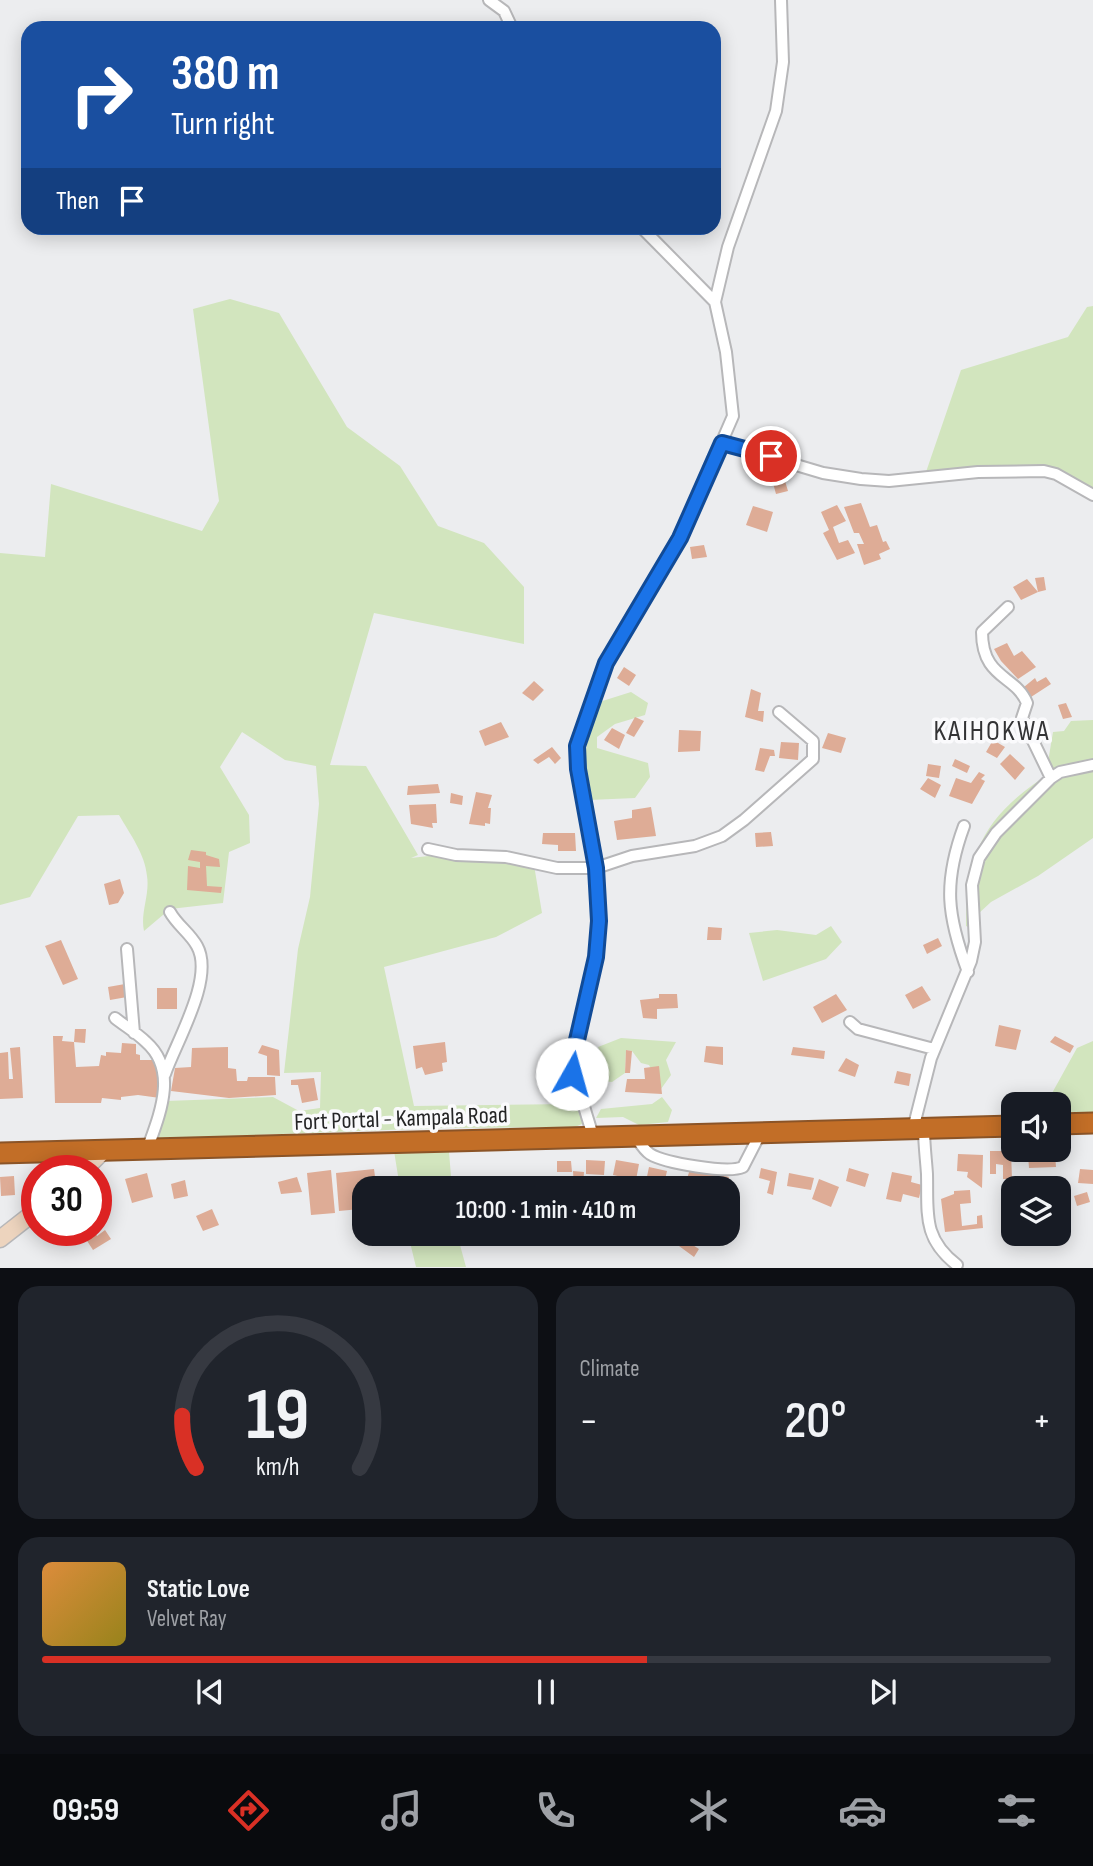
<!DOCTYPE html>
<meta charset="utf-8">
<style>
:root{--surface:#171b24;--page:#20242c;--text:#f1f3f6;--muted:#9ea1a6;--line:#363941;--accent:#d93025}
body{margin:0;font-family:"Sofia Sans Condensed",sans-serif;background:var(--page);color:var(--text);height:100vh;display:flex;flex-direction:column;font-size:26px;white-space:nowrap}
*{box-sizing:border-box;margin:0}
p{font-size:23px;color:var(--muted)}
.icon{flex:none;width:38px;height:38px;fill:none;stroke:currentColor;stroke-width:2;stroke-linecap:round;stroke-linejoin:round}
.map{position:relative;height:1268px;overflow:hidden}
.panel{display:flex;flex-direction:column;gap:18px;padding:18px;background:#0d0f14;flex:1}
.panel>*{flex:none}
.hud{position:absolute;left:21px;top:21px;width:700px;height:214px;border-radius:21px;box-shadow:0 4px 18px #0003;background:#1a4fa0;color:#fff;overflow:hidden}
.tools{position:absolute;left:1001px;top:1092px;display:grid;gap:14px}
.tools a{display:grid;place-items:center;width:70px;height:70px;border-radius:14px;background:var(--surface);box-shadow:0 4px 18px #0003;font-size:35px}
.speed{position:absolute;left:21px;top:1155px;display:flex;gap:14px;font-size:35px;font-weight:700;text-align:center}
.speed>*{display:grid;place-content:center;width:91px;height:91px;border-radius:50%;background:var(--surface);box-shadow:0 4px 18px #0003;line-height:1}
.speed .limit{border:10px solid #d22;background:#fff;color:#111}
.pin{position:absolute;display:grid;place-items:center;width:60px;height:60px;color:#fff;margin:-30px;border:4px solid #fff;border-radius:50%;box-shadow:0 2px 7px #0007}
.me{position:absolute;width:77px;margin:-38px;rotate:7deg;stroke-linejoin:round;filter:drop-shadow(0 0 5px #0008)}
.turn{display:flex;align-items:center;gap:24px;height:147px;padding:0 35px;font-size:32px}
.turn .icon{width:91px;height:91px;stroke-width:2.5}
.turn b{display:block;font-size:49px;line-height:60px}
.then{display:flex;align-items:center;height:66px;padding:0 35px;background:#0003;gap:14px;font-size:26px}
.big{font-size:52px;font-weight:600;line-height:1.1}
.panel .widget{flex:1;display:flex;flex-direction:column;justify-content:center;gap:10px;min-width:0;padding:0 24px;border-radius:21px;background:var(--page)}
.panel .dial{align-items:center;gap:0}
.dial svg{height:182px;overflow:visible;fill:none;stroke:var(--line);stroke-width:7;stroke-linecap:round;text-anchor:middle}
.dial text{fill:var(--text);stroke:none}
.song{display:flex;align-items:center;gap:21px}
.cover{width:84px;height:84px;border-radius:10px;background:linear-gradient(135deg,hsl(30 70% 55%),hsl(50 70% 35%))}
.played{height:7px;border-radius:4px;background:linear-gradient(90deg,var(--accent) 60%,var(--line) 60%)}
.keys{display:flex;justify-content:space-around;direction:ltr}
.heat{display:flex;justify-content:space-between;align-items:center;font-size:38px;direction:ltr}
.panel .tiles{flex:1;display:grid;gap:18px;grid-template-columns:1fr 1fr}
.widget:last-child{grid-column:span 2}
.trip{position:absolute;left:352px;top:1176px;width:388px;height:70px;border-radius:21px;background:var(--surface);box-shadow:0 4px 18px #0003;font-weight:600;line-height:70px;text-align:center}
.menu{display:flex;height:112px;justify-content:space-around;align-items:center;background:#090b0e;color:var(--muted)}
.menu .icon{width:49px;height:49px}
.menu .on{color:var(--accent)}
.menu b{font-size:32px;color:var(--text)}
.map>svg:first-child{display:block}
.green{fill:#d2e5be}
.building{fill:#deac96}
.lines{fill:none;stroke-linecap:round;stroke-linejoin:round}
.street-casing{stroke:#b7b7b9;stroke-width:14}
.secondary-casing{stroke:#b7b7b9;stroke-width:19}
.highway-casing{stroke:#8b5427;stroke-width:23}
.street{stroke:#fff;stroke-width:10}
.secondary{stroke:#edd4be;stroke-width:16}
.highway{stroke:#c26e27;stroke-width:19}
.route-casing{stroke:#114b97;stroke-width:18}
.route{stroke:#1a73e8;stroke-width:12}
.labels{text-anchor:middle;stroke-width:7;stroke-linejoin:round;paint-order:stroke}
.street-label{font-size:24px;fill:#252526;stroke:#fafafc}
.quarter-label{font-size:28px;letter-spacing:2px;fill:#333335;stroke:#fafafc}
</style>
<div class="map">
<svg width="1093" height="1268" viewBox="0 0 1093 1268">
<rect width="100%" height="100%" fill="#ecedef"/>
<!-- green -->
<path class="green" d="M 230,299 L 279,313 L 347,427 L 400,466 L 438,526 L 484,543 L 524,587 L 524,644 L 374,613 L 330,765 L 366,766 L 418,855 L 411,858 L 446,854 L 534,865 L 542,913 L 496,937 L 384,967 L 414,1106 L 572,1104 L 584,1118 L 582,1124 L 575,1127 L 440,1128 L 151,1139 L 166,1101 L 273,1097 L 299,1111 L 320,1108 L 321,1072 L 284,1073 L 298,949 L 310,897 L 319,804 L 316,766 L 285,760 L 242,732 L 220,767 L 249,815 L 250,843 L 229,852 L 223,903 L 170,909 L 144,931 C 140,913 150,895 147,876 C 145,854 130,834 119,815 L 78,816 L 30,897 L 0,905 L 0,553 L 45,557 L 51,484 L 202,531 L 219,501 L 193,309 Z
M 1093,306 L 1093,492 L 1054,469 L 926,472 L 961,370 L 1068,337 L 1087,307 Z
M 631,692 L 648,703 L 645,715 L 615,724 L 597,737 L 597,748 L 648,763 L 650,777 L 635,798 L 589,800 L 584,764 L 593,704 Z
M 1093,720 L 1093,838 L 1038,876 L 991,902 L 978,914 L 977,931 L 966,926 C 966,848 988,813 1053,771 L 1047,768 L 1053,732 L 1064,731 L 1071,721 Z
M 831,926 L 842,942 L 826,959 L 763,981 L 749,933 L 777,930 L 816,935 Z
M 621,1038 L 676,1042 L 666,1060 L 671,1075 L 661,1089 L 649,1065 L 641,1063 L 632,1051 L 626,1050 L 625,1073 L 612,1082 L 602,1081 L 605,1064 L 598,1047 Z
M 1093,1041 L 1093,1113 L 1059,1114 L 1059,1104 L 1046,1104 L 1077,1048 Z
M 662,1097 L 672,1110 L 668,1122 L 639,1125 L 623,1117 L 596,1118 L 601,1109 L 652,1104 Z
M 394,1151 L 449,1152 L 452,1188 L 400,1188 Z
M 408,1234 L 457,1234 L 466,1267 L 416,1267 Z"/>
<!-- building -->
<path class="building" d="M 785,481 L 788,491 L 776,494 L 773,483 Z
M 861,503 L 870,527 L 877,525 L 883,542 L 886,541 L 890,549 L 879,554 L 881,559 L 864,565 L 857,544 L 864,544 L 859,533 L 854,533 L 844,507 Z
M 837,505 L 846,521 L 833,527 L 839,543 L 848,540 L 855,553 L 837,560 L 823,533 L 829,530 L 821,512 Z
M 753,506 L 773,512 L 767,532 L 746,525 Z
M 704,545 L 707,557 L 692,559 L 690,547 Z
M 1044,577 L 1046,590 L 1038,592 L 1035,578 Z
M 1027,579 L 1038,592 L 1021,600 L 1013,587 Z
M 1007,643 L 1014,656 L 1022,651 L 1036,667 L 1018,679 L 1001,661 L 994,649 Z
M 624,667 L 636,675 L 629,686 L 617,678 Z
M 1046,677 L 1051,684 L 1031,697 L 1024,687 L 1035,678 L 1037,682 Z
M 534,681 L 544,690 L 533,701 L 522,693 Z
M 751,689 L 761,693 L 758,711 L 764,711 L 763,722 L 745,717 Z
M 1066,703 L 1072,717 L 1063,719 L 1058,705 Z
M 635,717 L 644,721 L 634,737 L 626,733 Z
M 501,722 L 509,737 L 485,746 L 479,731 Z
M 612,728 L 625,735 L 619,749 L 604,740 Z
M 679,730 L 701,731 L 700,751 L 678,752 Z
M 828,733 L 846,738 L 841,753 L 822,748 Z
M 993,740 L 1005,747 L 997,758 L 986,752 Z
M 781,742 L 799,743 L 798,760 L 779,758 Z
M 552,747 L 561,758 L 555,764 L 549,757 L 538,764 L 533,760 Z
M 760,748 L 774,750 L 775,756 L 770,756 L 764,772 L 755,770 Z
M 1010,754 L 1025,768 L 1015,780 L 1000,764 Z
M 955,759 L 970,766 L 967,773 L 952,766 Z
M 928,764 L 941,766 L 939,778 L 926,776 Z
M 979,772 L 985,775 L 981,779 L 985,781 L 972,804 L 949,796 L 956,778 L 971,783 Z
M 928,778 L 941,785 L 935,798 L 920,789 Z
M 438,784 L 440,793 L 407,795 L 408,786 Z
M 476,792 L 492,795 L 488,808 L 491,808 L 490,824 L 485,823 L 485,826 L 469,824 Z
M 451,793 L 463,796 L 462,805 L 450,803 Z
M 436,804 L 437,823 L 432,823 L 433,828 L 411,824 L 409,805 Z
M 651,807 L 656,836 L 617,840 L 614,821 L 632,818 L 632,810 Z
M 771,832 L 773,846 L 756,847 L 755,833 Z
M 543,833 L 575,833 L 576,851 L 558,851 L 558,845 L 542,844 Z
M 191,850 L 206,852 L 206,855 L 219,859 L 220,867 L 206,866 L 207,886 L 222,887 L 221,893 L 187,890 L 188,866 L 200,868 L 200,862 L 188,860 Z
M 120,879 L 124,893 L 118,903 L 109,905 L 104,884 Z
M 708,927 L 722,928 L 721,940 L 707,940 Z
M 938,938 L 942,946 L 927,954 L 923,945 Z
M 61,940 L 78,979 L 63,985 L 45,946 Z
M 125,984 L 127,997 L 110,1000 L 108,987 Z
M 922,986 L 931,1000 L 913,1009 L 905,995 Z
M 157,988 L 177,988 L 177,1009 L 157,1009 Z
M 659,994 L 677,994 L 678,1008 L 657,1009 L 657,1019 L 643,1018 L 640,1000 L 659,998 Z
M 836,994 L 847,1010 L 822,1023 L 813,1007 Z
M 999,1025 L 1021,1030 L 1016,1050 L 995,1046 Z
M 75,1029 L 86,1029 L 85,1043 L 74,1042 Z
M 53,1036 L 63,1036 L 62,1041 L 74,1042 L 76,1067 L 99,1066 L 101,1055 L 106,1056 L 106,1052 L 121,1053 L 122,1043 L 136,1044 L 136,1054 L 140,1055 L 140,1060 L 158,1060 L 160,1098 L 138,1095 L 121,1097 L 121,1100 L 102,1098 L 101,1103 L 55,1103 Z
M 1055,1036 L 1074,1046 L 1070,1053 L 1050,1042 Z
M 445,1042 L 447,1062 L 442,1063 L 443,1071 L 425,1075 L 422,1067 L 416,1069 L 413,1046 Z
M 262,1045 L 279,1050 L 280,1076 L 267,1075 L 267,1056 L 258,1053 Z
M 706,1046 L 723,1047 L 723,1065 L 704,1062 Z
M 20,1047 L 23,1098 L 0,1099 L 0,1053 L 8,1052 L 9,1079 L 13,1079 L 10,1048 Z
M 228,1047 L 228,1068 L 236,1069 L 237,1081 L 247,1081 L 248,1077 L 275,1077 L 276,1095 L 229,1098 L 171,1091 L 175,1068 L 191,1067 L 192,1048 Z
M 793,1047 L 825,1051 L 824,1059 L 791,1055 Z
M 626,1050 L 632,1051 L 630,1073 L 625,1073 Z
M 846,1058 L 859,1065 L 855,1077 L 838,1071 Z
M 659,1066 L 662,1094 L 625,1092 L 627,1079 L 645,1079 L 644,1068 Z
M 897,1071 L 911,1074 L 909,1086 L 894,1083 Z
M 314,1078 L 318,1100 L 302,1103 L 298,1085 L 291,1085 L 291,1080 Z
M 990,1151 L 1011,1151 L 1012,1179 L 1003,1179 L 1003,1165 L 996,1164 L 996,1174 L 990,1174 Z
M 958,1154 L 983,1155 L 982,1188 L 967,1177 L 968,1172 L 957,1171 Z
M 1055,1154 L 1056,1167 L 1029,1168 L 1028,1155 Z
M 586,1160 L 605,1161 L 604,1175 L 586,1174 Z
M 616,1160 L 639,1164 L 636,1180 L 613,1175 Z
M 557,1161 L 571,1161 L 572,1172 L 557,1172 Z
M 691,1166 L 729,1177 L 727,1188 L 684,1188 Z
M 649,1167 L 667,1171 L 663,1188 L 645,1186 Z
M 761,1168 L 777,1172 L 773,1195 L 767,1193 L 770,1181 L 759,1178 Z
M 849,1168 L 869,1174 L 865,1187 L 846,1181 Z
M 374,1169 L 376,1184 L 359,1186 L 360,1209 L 339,1211 L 336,1173 Z
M 1080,1169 L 1093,1170 L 1093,1184 L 1078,1183 Z
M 331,1170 L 335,1213 L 311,1215 L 307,1173 Z
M 573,1171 L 584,1172 L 583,1187 L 574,1187 Z
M 892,1172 L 912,1176 L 911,1182 L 922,1185 L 919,1198 L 903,1194 L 901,1202 L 886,1199 Z
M 147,1173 L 153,1197 L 132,1203 L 125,1179 Z
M 789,1173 L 814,1178 L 811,1190 L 787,1186 Z
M 14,1176 L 15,1195 L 1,1196 L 0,1177 Z
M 297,1177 L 302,1192 L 281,1194 L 278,1182 Z
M 819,1179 L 839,1187 L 831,1207 L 812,1199 Z
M 185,1180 L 188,1196 L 174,1199 L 171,1184 Z
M 970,1190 L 971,1203 L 960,1204 L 962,1226 L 977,1224 L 977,1216 L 982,1215 L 983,1228 L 945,1232 L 941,1199 L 954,1194 L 954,1191 Z
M 1087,1192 L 1090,1202 L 1077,1206 L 1074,1196 Z
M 212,1209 L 219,1225 L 203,1231 L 196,1216 Z
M 80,1230 L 94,1230 L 97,1236 L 105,1230 L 111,1239 L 93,1250 Z
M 671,1234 L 687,1234 L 685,1240 L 699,1249 L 694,1257 L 679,1246 L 681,1243 L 669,1239 Z"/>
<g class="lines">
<!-- street casing -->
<g class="street-casing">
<path id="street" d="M 489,0 L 504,11 L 512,28
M 715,302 L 728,247 L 776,111 L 783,62 L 781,0
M 722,443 L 823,473 L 861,479 L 889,481 L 978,472 L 1044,471 L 1056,474 L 1093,495
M 1008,607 L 982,632 C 982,679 1016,675 1027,703 L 1022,718 L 1051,778
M 964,826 C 943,883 947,916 968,972
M 428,849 L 456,855 L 506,857 L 557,868 L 596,868 L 632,856 L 695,846 L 722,836 L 744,820 L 813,759 L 813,741 L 779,712
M 127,949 L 134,1033
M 115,1018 C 125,1026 137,1033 146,1042 C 179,1071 159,1116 147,1150
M 850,1022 L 858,1029 L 934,1049
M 165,1074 C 176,1042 215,978 197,946 C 190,933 177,925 170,912
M 913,1129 L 931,1058 L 971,961 L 975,942 L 972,885 L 979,858 L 996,833 L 1051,778 L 1060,772 L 1093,765
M 924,1129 C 924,1144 926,1159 927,1174 C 928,1213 922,1238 957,1265
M 593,1136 L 572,1067 L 596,957 L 599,921 L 596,868 L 577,769 L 577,746 L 606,663 L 680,538 L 733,416 L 726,352 L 715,302 L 642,228
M 636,1137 C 640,1143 644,1150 650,1154 C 665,1163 728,1174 743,1167 L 761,1132"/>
</g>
<!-- secondary casing -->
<g class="secondary-casing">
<path id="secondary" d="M 83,1171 L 104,1150
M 0,1239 L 37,1210"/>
</g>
<!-- highway casing -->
<g class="highway-casing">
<path id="highway" d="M 1059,1124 L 1093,1123
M 0,1153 L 1013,1126"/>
</g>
<!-- street -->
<use href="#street" class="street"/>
<!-- secondary -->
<use href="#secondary" class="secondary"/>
<!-- highway -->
<use href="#highway" class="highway"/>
</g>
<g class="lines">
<!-- route casing -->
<g class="route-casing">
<path id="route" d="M 572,1074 L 572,1062 L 596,957 L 599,921 L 596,868 L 578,769 L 577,746 L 606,663 L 680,538 L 722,443 L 771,456"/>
</g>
<!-- route -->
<use href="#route" class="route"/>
</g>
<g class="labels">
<!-- street labels -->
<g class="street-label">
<text transform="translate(401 1118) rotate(-2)" y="8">Fort Portal - Kampala Road</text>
</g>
<!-- quarter labels -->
<g class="quarter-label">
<text x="992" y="740">KAIHOKWA</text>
</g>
</g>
</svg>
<div class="tools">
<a><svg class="icon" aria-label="sound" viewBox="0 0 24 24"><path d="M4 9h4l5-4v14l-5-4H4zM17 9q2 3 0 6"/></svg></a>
<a><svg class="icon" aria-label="layers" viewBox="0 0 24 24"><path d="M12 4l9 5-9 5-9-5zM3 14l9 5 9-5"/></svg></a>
</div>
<div class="speed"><div class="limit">30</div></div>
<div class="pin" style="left:771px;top:456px;background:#d93025"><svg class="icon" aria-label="arrive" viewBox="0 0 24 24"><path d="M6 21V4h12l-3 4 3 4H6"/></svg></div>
<svg class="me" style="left:572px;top:1074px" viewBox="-20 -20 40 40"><circle r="19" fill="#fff"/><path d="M0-13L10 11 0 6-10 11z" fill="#1a73e8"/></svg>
<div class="trip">10:00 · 1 min · 410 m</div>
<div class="hud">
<div class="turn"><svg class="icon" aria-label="right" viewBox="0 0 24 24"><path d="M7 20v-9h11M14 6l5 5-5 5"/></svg><div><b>380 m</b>Turn right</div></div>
<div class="then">Then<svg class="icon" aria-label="arrive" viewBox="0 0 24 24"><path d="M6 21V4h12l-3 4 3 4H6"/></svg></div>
</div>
</div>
<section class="panel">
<div class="tiles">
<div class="widget dial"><svg viewBox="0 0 100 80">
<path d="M14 69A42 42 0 1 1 86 69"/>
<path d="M14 69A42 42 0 0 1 8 46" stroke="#d93025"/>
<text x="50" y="56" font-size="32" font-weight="700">19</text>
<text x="50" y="72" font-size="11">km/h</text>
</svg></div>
<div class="widget"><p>Climate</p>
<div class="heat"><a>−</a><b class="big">20°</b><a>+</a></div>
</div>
<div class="widget">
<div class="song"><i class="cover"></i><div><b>Static Love</b><p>Velvet Ray</p></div></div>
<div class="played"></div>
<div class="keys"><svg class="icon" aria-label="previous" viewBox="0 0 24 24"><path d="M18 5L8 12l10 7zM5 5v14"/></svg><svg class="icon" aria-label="pause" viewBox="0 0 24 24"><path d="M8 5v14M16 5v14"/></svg><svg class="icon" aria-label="next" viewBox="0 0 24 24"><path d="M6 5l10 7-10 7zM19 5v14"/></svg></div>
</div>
</div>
</section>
<nav class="menu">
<b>09:59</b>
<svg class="icon on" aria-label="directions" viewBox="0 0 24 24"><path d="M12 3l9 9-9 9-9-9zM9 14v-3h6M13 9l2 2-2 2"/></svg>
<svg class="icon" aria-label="music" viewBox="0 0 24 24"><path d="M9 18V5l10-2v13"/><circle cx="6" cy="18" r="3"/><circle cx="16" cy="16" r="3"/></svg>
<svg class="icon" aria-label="phone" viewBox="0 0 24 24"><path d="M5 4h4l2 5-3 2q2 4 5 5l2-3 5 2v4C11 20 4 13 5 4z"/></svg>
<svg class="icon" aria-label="climate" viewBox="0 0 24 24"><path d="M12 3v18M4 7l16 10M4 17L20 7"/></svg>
<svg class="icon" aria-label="car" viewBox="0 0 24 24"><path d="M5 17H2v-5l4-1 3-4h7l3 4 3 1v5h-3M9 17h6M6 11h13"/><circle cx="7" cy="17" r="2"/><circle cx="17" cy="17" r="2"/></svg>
<svg class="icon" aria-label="filters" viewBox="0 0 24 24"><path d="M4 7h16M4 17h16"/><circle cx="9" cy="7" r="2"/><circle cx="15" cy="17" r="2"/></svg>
</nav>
